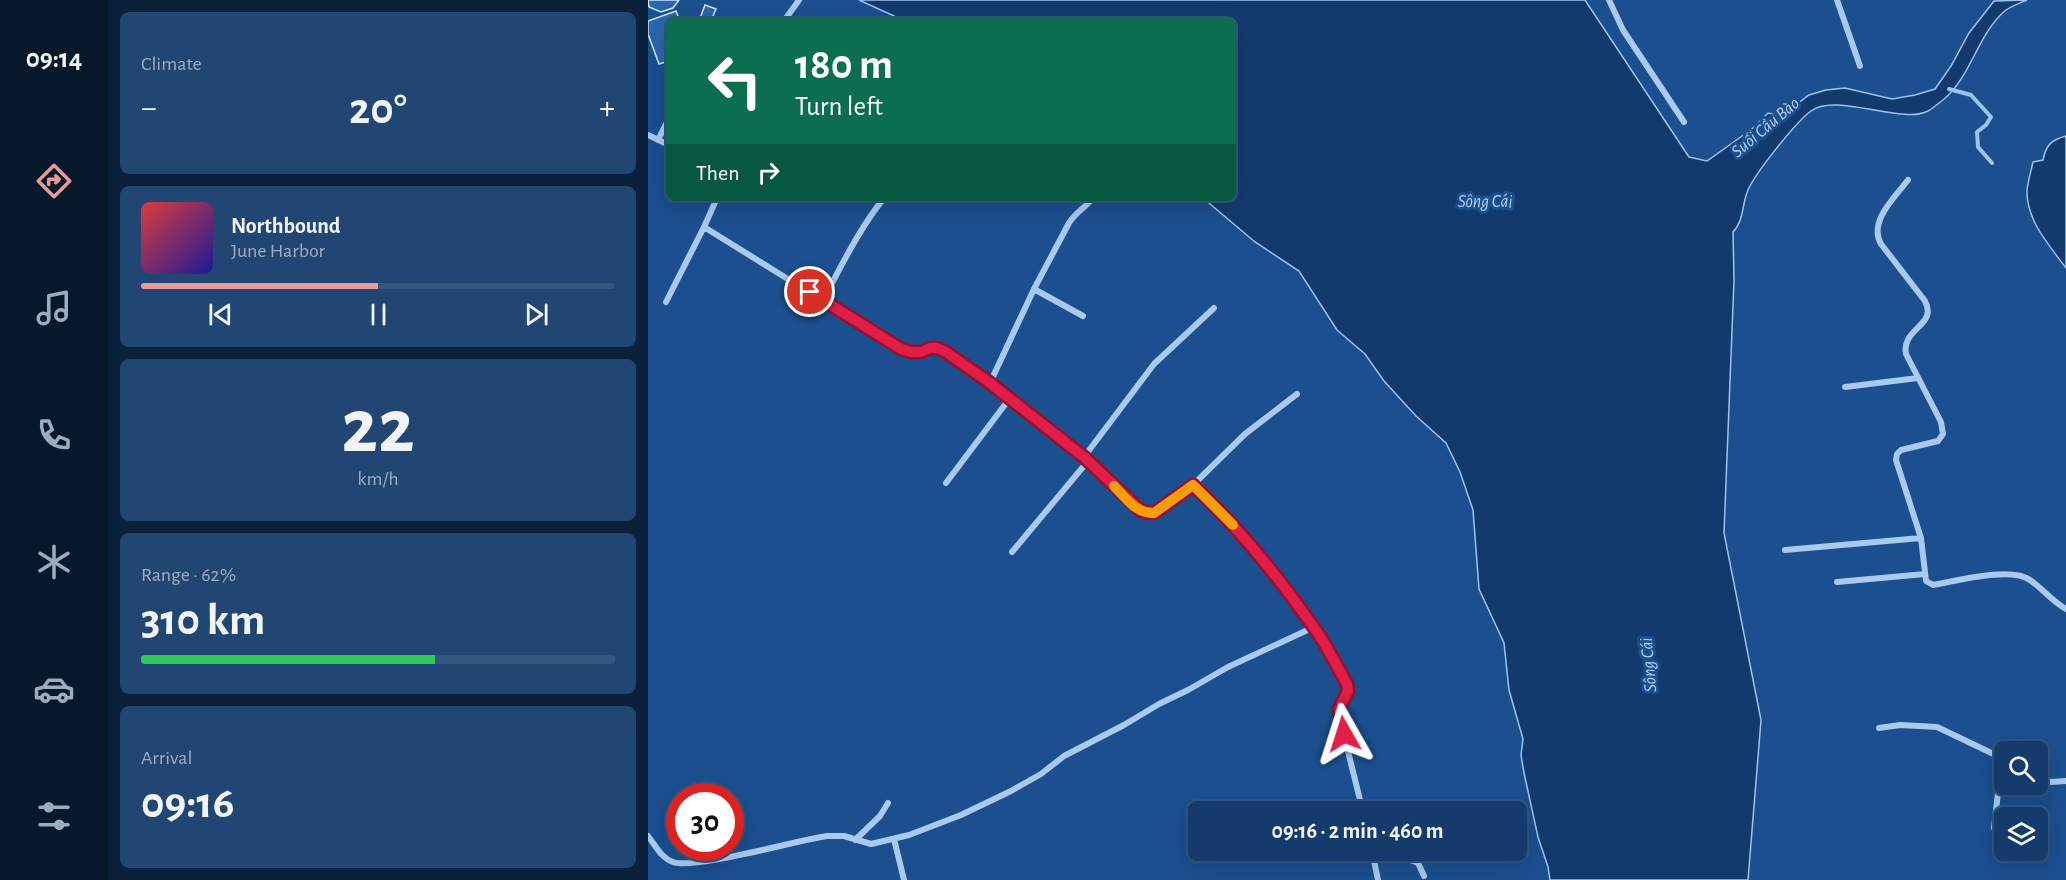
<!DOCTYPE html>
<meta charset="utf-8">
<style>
:root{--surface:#143b6b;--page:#214673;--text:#f1f3f6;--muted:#9dadc1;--line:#33557e;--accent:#e69b98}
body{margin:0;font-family:"Alegreya Sans",sans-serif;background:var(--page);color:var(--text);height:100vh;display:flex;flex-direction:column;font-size:22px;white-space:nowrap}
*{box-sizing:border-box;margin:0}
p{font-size:20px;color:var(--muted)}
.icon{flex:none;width:33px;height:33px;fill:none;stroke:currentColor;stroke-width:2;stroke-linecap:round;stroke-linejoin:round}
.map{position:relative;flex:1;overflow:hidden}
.side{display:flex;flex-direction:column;gap:12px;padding:12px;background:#0b203b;width:540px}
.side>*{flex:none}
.top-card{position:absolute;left:18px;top:18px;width:570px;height:183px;border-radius:9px;box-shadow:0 6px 24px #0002,0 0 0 2px var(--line);background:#0b6e4f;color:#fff;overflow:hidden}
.buttons{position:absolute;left:1346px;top:741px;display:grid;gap:12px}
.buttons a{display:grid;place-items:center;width:54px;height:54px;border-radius:9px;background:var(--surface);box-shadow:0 6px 24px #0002,0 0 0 2px var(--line);font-size:30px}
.speed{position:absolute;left:18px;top:783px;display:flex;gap:12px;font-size:30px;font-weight:700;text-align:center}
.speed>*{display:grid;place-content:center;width:78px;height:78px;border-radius:50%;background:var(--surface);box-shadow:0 6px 24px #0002,0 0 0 2px var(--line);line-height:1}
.speed .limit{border:9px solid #d22;background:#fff;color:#111}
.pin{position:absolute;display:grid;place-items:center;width:51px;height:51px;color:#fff;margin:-26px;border:3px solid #fff;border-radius:50%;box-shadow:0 2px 6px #0007}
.me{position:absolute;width:66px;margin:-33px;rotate:354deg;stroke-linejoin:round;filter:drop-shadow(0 0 4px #0008)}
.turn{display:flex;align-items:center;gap:21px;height:126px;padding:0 30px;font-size:27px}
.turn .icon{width:78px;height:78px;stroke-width:2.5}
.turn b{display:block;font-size:42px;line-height:51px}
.then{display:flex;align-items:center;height:57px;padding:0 30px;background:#0003;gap:12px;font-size:22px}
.big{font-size:45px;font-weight:600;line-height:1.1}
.side .card{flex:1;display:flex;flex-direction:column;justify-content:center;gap:9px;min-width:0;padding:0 21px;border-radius:9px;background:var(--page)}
.side .dial{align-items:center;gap:0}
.dial b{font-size:78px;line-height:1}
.song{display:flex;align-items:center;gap:18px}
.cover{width:72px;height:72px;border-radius:9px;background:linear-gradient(135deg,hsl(0 70% 55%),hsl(240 70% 35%))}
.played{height:6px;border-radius:3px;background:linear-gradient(90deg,var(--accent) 50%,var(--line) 50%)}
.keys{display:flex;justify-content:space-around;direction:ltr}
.heat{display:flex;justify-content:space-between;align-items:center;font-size:33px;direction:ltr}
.charge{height:9px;border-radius:4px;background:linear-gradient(90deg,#34c759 62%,var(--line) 0)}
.trip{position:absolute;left:540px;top:801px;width:339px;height:60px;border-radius:9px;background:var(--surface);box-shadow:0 6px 24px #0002,0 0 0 2px var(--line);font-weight:600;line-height:60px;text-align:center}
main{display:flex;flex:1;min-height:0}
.dock{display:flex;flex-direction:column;width:108px;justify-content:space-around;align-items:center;background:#08182b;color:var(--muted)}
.dock .icon{width:42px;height:42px}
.dock .active{color:var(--accent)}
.dock b{font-size:27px;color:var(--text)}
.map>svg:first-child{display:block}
.water{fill:#123a6d;stroke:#9cc4f0;stroke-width:1.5}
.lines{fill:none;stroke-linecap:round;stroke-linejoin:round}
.stream{stroke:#9cc4f0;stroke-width:4}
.building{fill:#2a66ad;stroke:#cfe3fa;stroke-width:1.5}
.minor{stroke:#a9c9ee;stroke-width:6}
.route-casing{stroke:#92132f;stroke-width:15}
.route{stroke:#e11d48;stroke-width:10}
.slow{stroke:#f59e0b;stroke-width:10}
.labels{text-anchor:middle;stroke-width:6;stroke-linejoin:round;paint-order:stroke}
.water-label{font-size:18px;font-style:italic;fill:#b5d3f5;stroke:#1b4f8f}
</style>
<main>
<nav class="dock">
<b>09:14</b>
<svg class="icon active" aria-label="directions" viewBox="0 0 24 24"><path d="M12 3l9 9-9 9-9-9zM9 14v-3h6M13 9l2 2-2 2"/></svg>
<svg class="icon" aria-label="music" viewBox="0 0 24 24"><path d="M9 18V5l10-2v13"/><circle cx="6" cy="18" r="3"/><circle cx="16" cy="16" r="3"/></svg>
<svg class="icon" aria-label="phone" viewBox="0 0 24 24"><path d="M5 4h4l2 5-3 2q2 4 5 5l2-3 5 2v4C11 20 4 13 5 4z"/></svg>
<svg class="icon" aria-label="climate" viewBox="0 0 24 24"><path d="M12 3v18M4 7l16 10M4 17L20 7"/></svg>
<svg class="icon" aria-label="car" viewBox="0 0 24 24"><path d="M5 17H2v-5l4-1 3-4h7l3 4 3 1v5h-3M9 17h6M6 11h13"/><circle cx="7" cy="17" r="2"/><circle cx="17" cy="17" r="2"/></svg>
<svg class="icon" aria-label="filters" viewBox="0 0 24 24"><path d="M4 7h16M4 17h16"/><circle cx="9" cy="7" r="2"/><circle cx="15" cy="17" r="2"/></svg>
</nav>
<section class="side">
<div class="card"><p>Climate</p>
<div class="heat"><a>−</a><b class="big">20°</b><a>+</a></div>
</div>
<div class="card">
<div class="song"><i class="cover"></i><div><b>Northbound</b><p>June Harbor</p></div></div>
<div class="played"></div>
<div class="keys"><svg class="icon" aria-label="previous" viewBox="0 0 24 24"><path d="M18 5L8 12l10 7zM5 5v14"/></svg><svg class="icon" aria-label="pause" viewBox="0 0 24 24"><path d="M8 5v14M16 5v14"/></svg><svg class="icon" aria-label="next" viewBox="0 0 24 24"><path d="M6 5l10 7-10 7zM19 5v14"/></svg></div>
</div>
<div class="card dial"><b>22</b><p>km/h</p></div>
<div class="card"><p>Range · 62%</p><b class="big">310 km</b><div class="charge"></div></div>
<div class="card"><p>Arrival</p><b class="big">09:16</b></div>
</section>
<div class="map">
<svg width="1418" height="880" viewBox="0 0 1418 880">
<rect width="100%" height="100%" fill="#1b4f8f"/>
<!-- water -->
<path class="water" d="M 211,0 L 937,0 L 1041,157 L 1059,161 L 1104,129 L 1120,113 L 1133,116 L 1161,95 L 1178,90 L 1197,88 L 1244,99 L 1267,95 L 1287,89 L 1303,66 L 1321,33 L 1346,1 L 1379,0 C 1372,3 1364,6 1358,10 C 1329,34 1324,76 1295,100 C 1291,103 1285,108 1280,111 C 1254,125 1188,92 1163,111 C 1148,122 1108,172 1100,190 C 1094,203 1096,221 1085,232 L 1086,280 L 1076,533 L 1113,720 L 1100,880 L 902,880 L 900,867 L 890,837 L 876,773 L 873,755 L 875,739 L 861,690 L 856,643 L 831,589 L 825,510 L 812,472 L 798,443 L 768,416 L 736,381 L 717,354 L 689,330 L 651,271 L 607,242 L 555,198 L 585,198 L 585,21 L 257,21 Z
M 1418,136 L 1418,268 C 1401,245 1378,220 1379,190 C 1380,181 1383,171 1385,162 L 1395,160 C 1398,145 1403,140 1418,136 Z"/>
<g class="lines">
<!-- stream -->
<path class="stream" d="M 1301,89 L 1323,95 L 1343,117 L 1338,125 L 1329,132 L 1330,147 L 1344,163"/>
</g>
<!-- building -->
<path class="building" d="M 0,0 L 31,0 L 25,8 L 13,12 L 1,7 Z
M 57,5 L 68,9 L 63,21 L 51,21 Z
M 28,11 L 32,21 L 21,21 L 21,61 L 11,64 L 0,34 L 0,21 Z"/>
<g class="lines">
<!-- minor -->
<path class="minor" d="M 961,0 L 975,30 L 1036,122
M 1189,0 L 1212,66
M 136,21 L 151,0
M 0,135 L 21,145
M 10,140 L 21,118
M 1260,180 C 1247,197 1220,222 1233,244 L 1277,301 C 1290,326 1253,328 1258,354 L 1293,422 L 1295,434 L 1290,441 L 1253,450 L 1249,454 L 1248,460 L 1273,538 L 1278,581 L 1285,585 C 1308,581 1363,566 1382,580 C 1395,589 1404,601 1418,609
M 69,198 L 56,227 L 253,349 L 263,352 L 273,352 L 283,348 L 289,348 L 298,352 L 342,383 L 436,457 L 493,511 L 506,513 L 545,485 C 591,528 628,577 666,627
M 386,289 L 435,316
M 175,300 C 194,265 211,229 236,198
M 18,302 L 56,227
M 342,383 L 386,289 L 421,223 C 428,212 437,208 445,198
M 1197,387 L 1270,378
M 436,457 L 506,364 L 566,308
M 298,483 L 362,398
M 545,485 L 597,434 L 649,394
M 1137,550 L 1273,538
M 364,552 L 440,461
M 1189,582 L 1277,574
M 1231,728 L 1252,725 L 1289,727 L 1356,759
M 1354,758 L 1346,828 L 1348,832 L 1356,833
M 1389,776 L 1403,782 L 1418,781
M 0,836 C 8,846 13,858 25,862 C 46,870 150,840 179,836 L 196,836 L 223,844 L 261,835 L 313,815 L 363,791 L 393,774 L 416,756 L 476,725 L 511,704 L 540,690 L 580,667 L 666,627 L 699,684 C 701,696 691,703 691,715 L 715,812
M 246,839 L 256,880
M 207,840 L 232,816 L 240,803
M 724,851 L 730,880
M 724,853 C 740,860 755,855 770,863 L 776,876"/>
</g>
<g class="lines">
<!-- route casing -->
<g class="route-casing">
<path id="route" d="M 162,292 L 253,349 L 263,352 L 273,352 L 282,348 L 289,348 L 298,352 L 342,383 L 436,457 L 493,511 L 506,513 L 545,485 C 590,527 629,575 664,625 C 678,643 688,665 699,684 L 700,691 L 691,709 L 696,734"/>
</g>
<!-- route -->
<use href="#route" class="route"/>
<!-- slow -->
<path class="slow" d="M 466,486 C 477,497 488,514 506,513 L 545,485 L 585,525"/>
</g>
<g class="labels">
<!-- water labels -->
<g class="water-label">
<text transform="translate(1117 127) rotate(-40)" y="6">Suối Cầu Bào</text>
<text x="837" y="207">Sông Cái</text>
<text transform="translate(1000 665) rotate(-95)" y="6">Sông Cái</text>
</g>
</g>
</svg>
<div class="buttons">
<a><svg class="icon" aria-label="search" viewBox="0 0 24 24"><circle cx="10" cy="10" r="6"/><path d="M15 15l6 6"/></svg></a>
<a><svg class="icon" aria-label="layers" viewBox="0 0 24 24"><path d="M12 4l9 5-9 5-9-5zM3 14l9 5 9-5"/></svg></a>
</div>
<div class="speed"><div class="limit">30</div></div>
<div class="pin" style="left:162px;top:292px;background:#d93025"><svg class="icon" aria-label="arrive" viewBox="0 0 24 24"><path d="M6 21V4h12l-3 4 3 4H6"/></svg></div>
<svg class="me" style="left:696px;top:734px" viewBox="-20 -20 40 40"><path d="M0-17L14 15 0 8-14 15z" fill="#e11d48" stroke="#fff" stroke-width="4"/></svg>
<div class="trip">09:16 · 2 min · 460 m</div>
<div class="top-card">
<div class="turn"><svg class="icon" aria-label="left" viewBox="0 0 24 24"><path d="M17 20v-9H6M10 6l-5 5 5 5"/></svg><div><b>180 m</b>Turn left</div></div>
<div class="then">Then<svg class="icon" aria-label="right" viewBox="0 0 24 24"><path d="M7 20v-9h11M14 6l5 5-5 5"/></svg></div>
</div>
</div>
</main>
